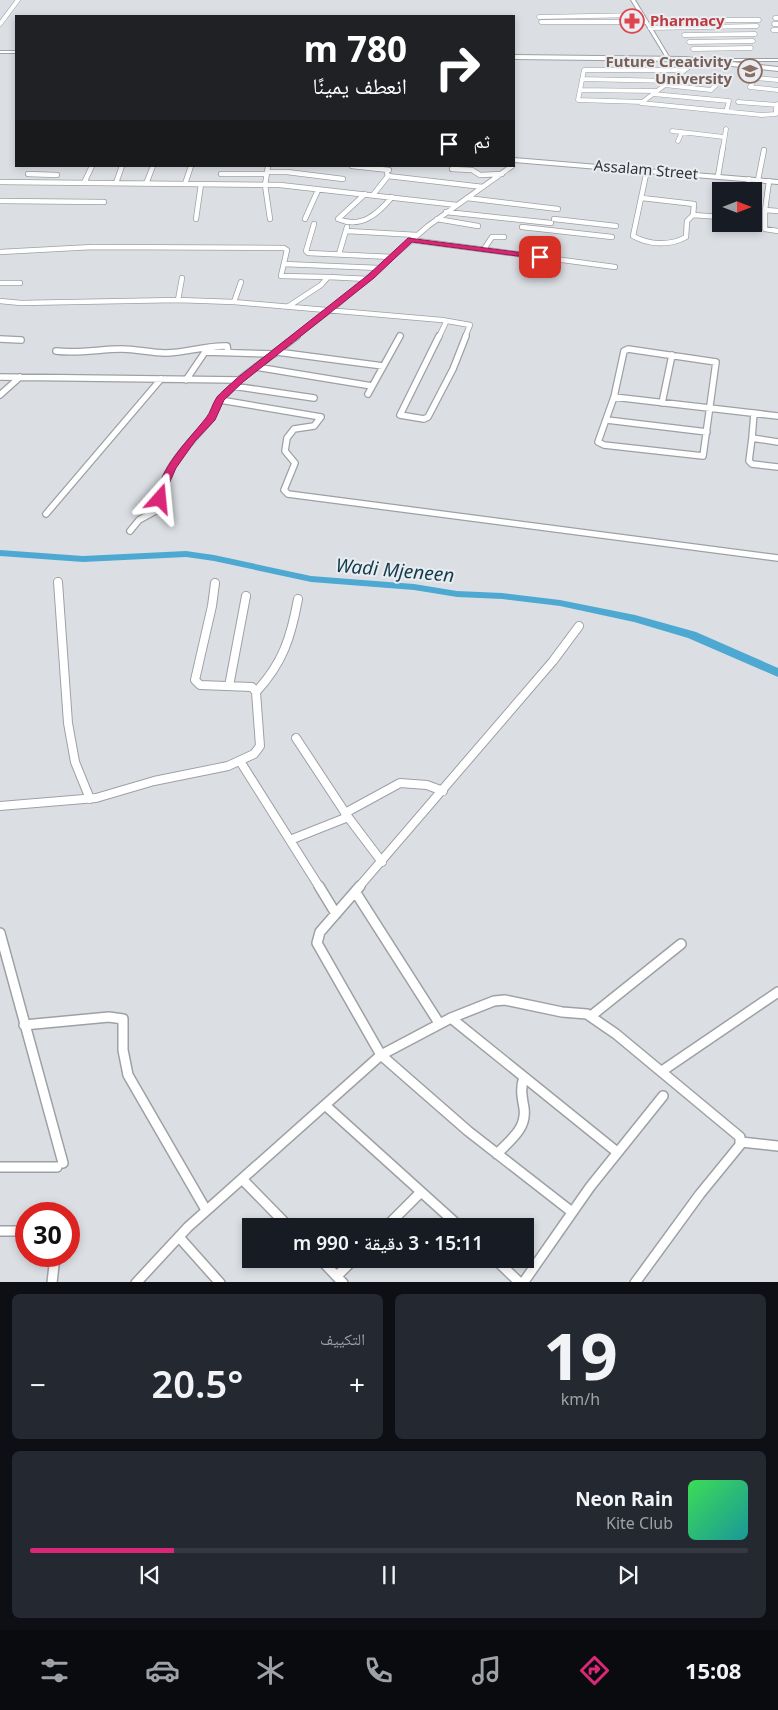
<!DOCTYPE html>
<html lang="ar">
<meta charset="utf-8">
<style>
:root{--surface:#171b24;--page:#242831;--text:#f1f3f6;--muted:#9ea1a6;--line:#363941;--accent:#db2777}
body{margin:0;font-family:"Noto Sans","Noto Naskh Arabic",sans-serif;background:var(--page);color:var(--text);direction:rtl;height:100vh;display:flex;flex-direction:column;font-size:19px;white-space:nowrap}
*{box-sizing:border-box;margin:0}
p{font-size:16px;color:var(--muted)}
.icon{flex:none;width:28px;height:28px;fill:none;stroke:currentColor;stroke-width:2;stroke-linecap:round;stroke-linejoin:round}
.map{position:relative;height:1282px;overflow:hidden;direction:ltr}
.drawer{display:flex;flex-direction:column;gap:12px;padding:12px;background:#0d0f14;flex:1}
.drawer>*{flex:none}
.banner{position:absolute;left:15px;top:15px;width:500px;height:152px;border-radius:0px;box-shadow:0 2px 8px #0003;direction:rtl;background:#202124;color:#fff;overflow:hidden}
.needle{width:32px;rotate:90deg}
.controls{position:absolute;left:712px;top:182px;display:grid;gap:10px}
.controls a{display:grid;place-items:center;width:50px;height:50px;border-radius:0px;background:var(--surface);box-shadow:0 2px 8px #0003;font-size:25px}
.speed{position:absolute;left:15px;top:1202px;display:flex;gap:10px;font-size:25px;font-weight:700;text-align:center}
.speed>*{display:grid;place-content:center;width:65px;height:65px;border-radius:50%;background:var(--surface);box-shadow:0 2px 8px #0003;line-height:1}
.speed .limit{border:8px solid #d22;background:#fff;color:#111}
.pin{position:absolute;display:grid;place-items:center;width:42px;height:42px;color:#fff;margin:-21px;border-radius:10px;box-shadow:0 2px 8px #0006}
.me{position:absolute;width:55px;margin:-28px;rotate:18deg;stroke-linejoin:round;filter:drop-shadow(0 0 4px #0008)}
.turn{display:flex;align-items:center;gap:18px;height:105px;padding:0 25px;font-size:22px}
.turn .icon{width:65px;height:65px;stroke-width:2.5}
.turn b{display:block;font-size:35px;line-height:42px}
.then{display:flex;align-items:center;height:48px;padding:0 25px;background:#0003;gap:10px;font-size:19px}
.big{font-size:38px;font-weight:600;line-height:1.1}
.drawer .tile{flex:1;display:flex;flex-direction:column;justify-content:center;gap:8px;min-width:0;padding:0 18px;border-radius:8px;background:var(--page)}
.drawer .dial{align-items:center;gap:0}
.dial b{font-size:65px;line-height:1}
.song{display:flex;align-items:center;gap:15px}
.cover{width:60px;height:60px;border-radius:8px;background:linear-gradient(135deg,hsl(130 70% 55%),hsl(180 70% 35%))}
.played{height:5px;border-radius:2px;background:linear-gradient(90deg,var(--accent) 20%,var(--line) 20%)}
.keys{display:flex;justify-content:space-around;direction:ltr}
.heat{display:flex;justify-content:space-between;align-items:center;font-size:28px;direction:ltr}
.drawer .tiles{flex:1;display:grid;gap:12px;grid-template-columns:1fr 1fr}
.tile:last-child{grid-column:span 2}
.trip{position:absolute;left:242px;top:1218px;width:292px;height:50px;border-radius:0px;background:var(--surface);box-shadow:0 2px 8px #0003;font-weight:600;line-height:50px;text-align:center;direction:rtl}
.tabs{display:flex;height:80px;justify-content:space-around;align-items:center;background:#090b0e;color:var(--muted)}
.tabs .icon{width:35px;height:35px}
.tabs .selected{color:var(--accent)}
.tabs b{font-size:22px;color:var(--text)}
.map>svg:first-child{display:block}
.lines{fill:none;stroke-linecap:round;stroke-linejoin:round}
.river{fill:#4da9d2;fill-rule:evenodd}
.minor-far4-casing{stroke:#9da0a4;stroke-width:5}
.minor-far3-casing{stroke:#9da0a4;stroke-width:6}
.minor-far2-casing{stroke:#9da0a4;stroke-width:8}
.minor-far1-casing{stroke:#9da0a4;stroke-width:10}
.minor-casing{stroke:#9da0a4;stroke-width:12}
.tertiary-casing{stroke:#9da0a4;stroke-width:2}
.secondary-casing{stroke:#9da0a4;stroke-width:2}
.minor-far4{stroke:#fff;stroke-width:4}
.minor-far3{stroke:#fff;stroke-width:4.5}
.minor-far2{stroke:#fff;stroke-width:5.5}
.minor-far1{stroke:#fff;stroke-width:8}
.minor{stroke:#fff;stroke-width:9}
.tertiary{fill:#fff;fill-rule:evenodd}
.secondary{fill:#fff;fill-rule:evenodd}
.route{fill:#db2777;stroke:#8e194d}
.labels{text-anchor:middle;stroke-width:4;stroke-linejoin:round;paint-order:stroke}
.far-health-label{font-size:15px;font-weight:bold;fill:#be3a42;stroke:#e9edf1;text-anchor:start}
.far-education-label{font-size:15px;font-weight:bold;fill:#785e54;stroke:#e9edf1;text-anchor:end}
.far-street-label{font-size:15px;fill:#333436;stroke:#e9edf1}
.water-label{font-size:19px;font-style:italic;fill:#113b4c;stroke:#e9edf1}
</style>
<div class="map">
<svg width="778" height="1283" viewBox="0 0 778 1283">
<rect width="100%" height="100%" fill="#dbdfe4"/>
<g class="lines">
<!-- river -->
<path class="river" d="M 0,550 L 83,556 L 186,551 L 214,555 L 311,576 L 414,584 L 457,591 L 502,593 L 560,600 L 635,615 L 696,632 L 778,668 L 778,677 L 688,638 L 634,622 L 560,606 L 502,599 L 457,597 L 414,590 L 311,582 L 214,561 L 186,557 L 83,562 L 0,556 Z"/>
<!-- minor-far4 casing -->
<g class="minor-far4-casing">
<path id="minor-far4" d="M 539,17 L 642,15
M 775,18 L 778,18
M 675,20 L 759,20
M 541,22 L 646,22
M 0,24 L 18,0
M 774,24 L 778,24
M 650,28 L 757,26
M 773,30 L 778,30
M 684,35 L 755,34
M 689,42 L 753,41
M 693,49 L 751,48
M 697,61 L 641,103 L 762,115 L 776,114 L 776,105 L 778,104
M 761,68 L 750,87 L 778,90
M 755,78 L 778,80
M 582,79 L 671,81
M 665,85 L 711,90 L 718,83 L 674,78
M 580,90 L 657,91
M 653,94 L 729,101 L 726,112
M 643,102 L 578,100 L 584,70 L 684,70
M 738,102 L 777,105
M 672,131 L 724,137
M 678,141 L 682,132
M 723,148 L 726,129"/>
</g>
<!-- minor-far3 casing -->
<g class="minor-far3-casing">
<path id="minor-far3" d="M 268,166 L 265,185 L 270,219
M 352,166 L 389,170
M 452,169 L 472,170 L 480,175 L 502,174
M 267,172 L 287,172 L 343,179
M 28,174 L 57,175
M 221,174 L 266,174
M 388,176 L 483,187
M 718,176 L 723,147
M 758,180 L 764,150
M 769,181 L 765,210 L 765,229 L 778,231
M 0,182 L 280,185 L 457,205
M 84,183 L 92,166
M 116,183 L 122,166
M 146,184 L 153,166
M 185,184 L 191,166
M 747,191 L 749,179
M 365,194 L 338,219 C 361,229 378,214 392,197
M 373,195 L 388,176 L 387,173
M 467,198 L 558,209
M 642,198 L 694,204 L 693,215 L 687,221 L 686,237 C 670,246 649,245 633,236 L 647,170
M 0,201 L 104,202
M 765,210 L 778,211
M 446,212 L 551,223
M 693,215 L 721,217
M 196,219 L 201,184
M 305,219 L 318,190
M 437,219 L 478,226
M 554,219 L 616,226
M 314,224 L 306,251 L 308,253 L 392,257
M 522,227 L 612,237
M 347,231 L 417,235
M 411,240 L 615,267
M 484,249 L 492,237 L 504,237
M 0,252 L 93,247 L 284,248 L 287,250 L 281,276 L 328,277
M 339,254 L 347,227
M 284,264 L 379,268
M 0,283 L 20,283
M 178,300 L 182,278
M 0,301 L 21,303 L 178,300 L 234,302 L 442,320 L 470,325 L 465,337
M 234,302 L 241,282
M 289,306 L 321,285 L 328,277 L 368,279
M 295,337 L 338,304 L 428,226 L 512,166
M 439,337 L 446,322"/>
</g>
<!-- minor-far2 casing -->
<g class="minor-far2-casing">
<path id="minor-far2" d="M 439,336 L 400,415 L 424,419 L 428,417 L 453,369 L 466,336
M 0,339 L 21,340
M 628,349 L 716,362 L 703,456 L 604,445 L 598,442 L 614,397 L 624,351 Z
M 56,351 C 79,354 100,349 122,349 C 137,349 151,353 165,353 C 187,353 206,345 227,346 L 228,352
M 277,352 L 383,366
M 256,367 L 372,386
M 0,377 L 239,380 L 297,336
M 186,380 L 205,352 L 274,354
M 239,380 L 220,400 L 321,417 L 314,426 L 294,429 L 287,438 L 285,451 L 295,463 L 284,490 L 288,494 L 778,558
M 233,386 L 314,398
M 368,394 L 400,336
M 0,395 L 20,377
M 614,397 L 778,416
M 662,403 L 672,355
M 607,420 L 707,432
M 752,438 L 754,413
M 778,442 L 752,438 L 749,461 L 752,464 L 778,467
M 46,514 L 161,379
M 130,531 L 139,520 L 161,508 C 155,474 190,444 210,420 C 214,414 217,406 220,399"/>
</g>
<!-- minor-far1 casing -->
<g class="minor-far1-casing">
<path id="minor-far1" d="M 58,582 L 68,723 L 75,762 L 90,799
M 215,583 L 212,606 L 195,680 L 200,685 L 252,687 L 256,692
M 229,686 L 246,596
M 296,738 L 348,817 L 382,862
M 240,761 L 320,888
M 0,806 L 96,798 L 154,781 L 228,766 L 254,754 L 260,746 L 256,692 C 283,663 291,637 298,599
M 345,813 L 400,783 L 427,785 L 443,791
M 290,840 L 348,817
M 358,888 L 553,661 L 579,626"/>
</g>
<!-- minor casing -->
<g class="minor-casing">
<path id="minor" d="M 319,886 L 336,914
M 356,893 L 439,1023
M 0,933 L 63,1163
M 591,1016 L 681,944
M 451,1018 L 494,1001 L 505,1000 L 562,1012 L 587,1014 L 616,1034 L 740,1137 L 740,1145 L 700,1194 L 635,1283
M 24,1025 L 109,1017 L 123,1019 L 123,1050 L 128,1075 L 206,1210
M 662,1071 L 778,992
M 325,1105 L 459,1226
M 741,1142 L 778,1146
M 497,1154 C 510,1140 527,1129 524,1108 C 522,1097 520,1088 524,1077
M 0,1167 L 57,1167
M 242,1179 L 288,1226
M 572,1212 L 468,1131 L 381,1055 L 451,1018 L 617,1152
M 387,1226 L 421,1192
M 0,1231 L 26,1231
M 179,1237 L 220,1283
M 320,1259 L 343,1283
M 495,1259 L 520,1283
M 337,1276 L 354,1259
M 52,1283 L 55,1256
M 136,1283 L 188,1227 L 381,1055 L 317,943 L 320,932 L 360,886
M 523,1283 L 590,1187 L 663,1096"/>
</g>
<!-- tertiary casing -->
<g class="tertiary-casing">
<path id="tertiary" d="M 631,0 L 635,0 L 671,60 L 667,59 Z
M 698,59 L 778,59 L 778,61 L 696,61 Z"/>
</g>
<!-- secondary casing -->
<g class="secondary-casing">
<path id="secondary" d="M 0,51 L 16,51 L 16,53 L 0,53 Z
M 514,55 L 685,57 L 778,67 L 778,71 L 685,61 L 514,59 Z
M 514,158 L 778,180 L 778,184 L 514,162 Z"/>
</g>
<!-- minor-far4 -->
<use href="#minor-far4" class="minor-far4"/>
<!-- minor-far3 -->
<use href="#minor-far3" class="minor-far3"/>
<!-- minor-far2 -->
<use href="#minor-far2" class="minor-far2"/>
<!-- minor-far1 -->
<use href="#minor-far1" class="minor-far1"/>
<!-- minor -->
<use href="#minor" class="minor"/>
<!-- tertiary -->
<use href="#tertiary" class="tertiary"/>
<!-- secondary -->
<use href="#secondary" class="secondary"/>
</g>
<!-- route -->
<path class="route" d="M 408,238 L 540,255 L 544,257 L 540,259 L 412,242 L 374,278 L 243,382 L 224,400 L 215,420 L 195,441 L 176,468 L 168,486 L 164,499 L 160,502 L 156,501 L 155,499 C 162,465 185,444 206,418 C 211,412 212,404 217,397 C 222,391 230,385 236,379 L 368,275 Z"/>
<!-- icons -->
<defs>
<g id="pharmacy-ring" transform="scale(1.25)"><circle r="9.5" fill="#e9edf1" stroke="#e0444e" stroke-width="1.5"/><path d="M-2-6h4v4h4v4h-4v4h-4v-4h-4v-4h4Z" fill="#e0444e"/></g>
<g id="university-ring" transform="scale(1.25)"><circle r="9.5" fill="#e9edf1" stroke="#8d6e63" stroke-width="1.5"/><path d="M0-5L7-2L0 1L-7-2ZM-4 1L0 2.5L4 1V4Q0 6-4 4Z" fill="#8d6e63"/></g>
</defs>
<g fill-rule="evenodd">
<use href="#pharmacy-ring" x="632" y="21"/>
<use href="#university-ring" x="750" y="71"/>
</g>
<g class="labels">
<!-- far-health labels -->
<g class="far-health-label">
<text x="650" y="26">Pharmacy</text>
</g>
<!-- far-education labels -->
<g class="far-education-label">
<text x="732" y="67">Future Creativity<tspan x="732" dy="17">University</tspan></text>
</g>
<!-- far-street labels -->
<g class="far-street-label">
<text transform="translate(646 170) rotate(5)" y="5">Assalam Street</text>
</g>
<!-- water labels -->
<g class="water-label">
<text transform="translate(395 570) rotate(5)" y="7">Wadi Mjeneen</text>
</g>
</g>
</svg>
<div class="controls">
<a><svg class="needle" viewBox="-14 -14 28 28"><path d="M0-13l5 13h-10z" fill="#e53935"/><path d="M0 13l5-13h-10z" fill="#9ea1a6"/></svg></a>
</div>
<div class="speed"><div class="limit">30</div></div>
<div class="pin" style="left:540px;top:257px;background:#d93025"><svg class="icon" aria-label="arrive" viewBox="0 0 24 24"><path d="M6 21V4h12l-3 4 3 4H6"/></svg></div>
<svg class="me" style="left:160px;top:499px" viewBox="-20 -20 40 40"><path d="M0-17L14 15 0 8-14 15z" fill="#db2777" stroke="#fff" stroke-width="4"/></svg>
<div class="trip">15:11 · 3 دقيقة · 990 m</div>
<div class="banner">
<div class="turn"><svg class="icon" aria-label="right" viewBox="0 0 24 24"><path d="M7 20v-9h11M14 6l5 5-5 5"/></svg><div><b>780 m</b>انعطف يمينًا</div></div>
<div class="then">ثم<svg class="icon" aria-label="arrive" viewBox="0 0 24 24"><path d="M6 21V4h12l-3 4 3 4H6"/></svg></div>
</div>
</div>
<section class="drawer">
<div class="tiles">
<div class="tile dial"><b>19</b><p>km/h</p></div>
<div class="tile"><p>التكييف</p>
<div class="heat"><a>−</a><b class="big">20.5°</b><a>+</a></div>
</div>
<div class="tile">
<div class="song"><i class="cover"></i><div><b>Neon Rain</b><p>Kite Club</p></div></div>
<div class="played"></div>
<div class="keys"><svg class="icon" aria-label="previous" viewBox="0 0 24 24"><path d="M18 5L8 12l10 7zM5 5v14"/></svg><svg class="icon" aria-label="pause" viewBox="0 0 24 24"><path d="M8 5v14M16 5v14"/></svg><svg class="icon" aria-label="next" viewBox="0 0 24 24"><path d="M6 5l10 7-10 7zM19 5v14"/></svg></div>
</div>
</div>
</section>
<nav class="tabs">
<b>15:08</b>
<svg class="icon selected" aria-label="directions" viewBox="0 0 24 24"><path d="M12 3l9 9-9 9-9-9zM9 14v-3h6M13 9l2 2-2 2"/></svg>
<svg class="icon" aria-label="music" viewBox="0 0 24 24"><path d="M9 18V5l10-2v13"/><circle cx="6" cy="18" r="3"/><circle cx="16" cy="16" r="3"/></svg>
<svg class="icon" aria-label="phone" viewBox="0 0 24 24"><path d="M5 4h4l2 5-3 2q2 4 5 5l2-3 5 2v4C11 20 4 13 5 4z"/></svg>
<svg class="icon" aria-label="climate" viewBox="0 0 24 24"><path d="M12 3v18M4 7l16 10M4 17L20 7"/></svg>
<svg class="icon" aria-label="car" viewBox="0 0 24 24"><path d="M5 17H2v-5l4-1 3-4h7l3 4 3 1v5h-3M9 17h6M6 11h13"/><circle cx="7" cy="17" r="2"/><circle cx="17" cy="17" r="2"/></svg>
<svg class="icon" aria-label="filters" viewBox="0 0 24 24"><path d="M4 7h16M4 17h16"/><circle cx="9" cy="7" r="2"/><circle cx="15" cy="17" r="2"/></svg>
</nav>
